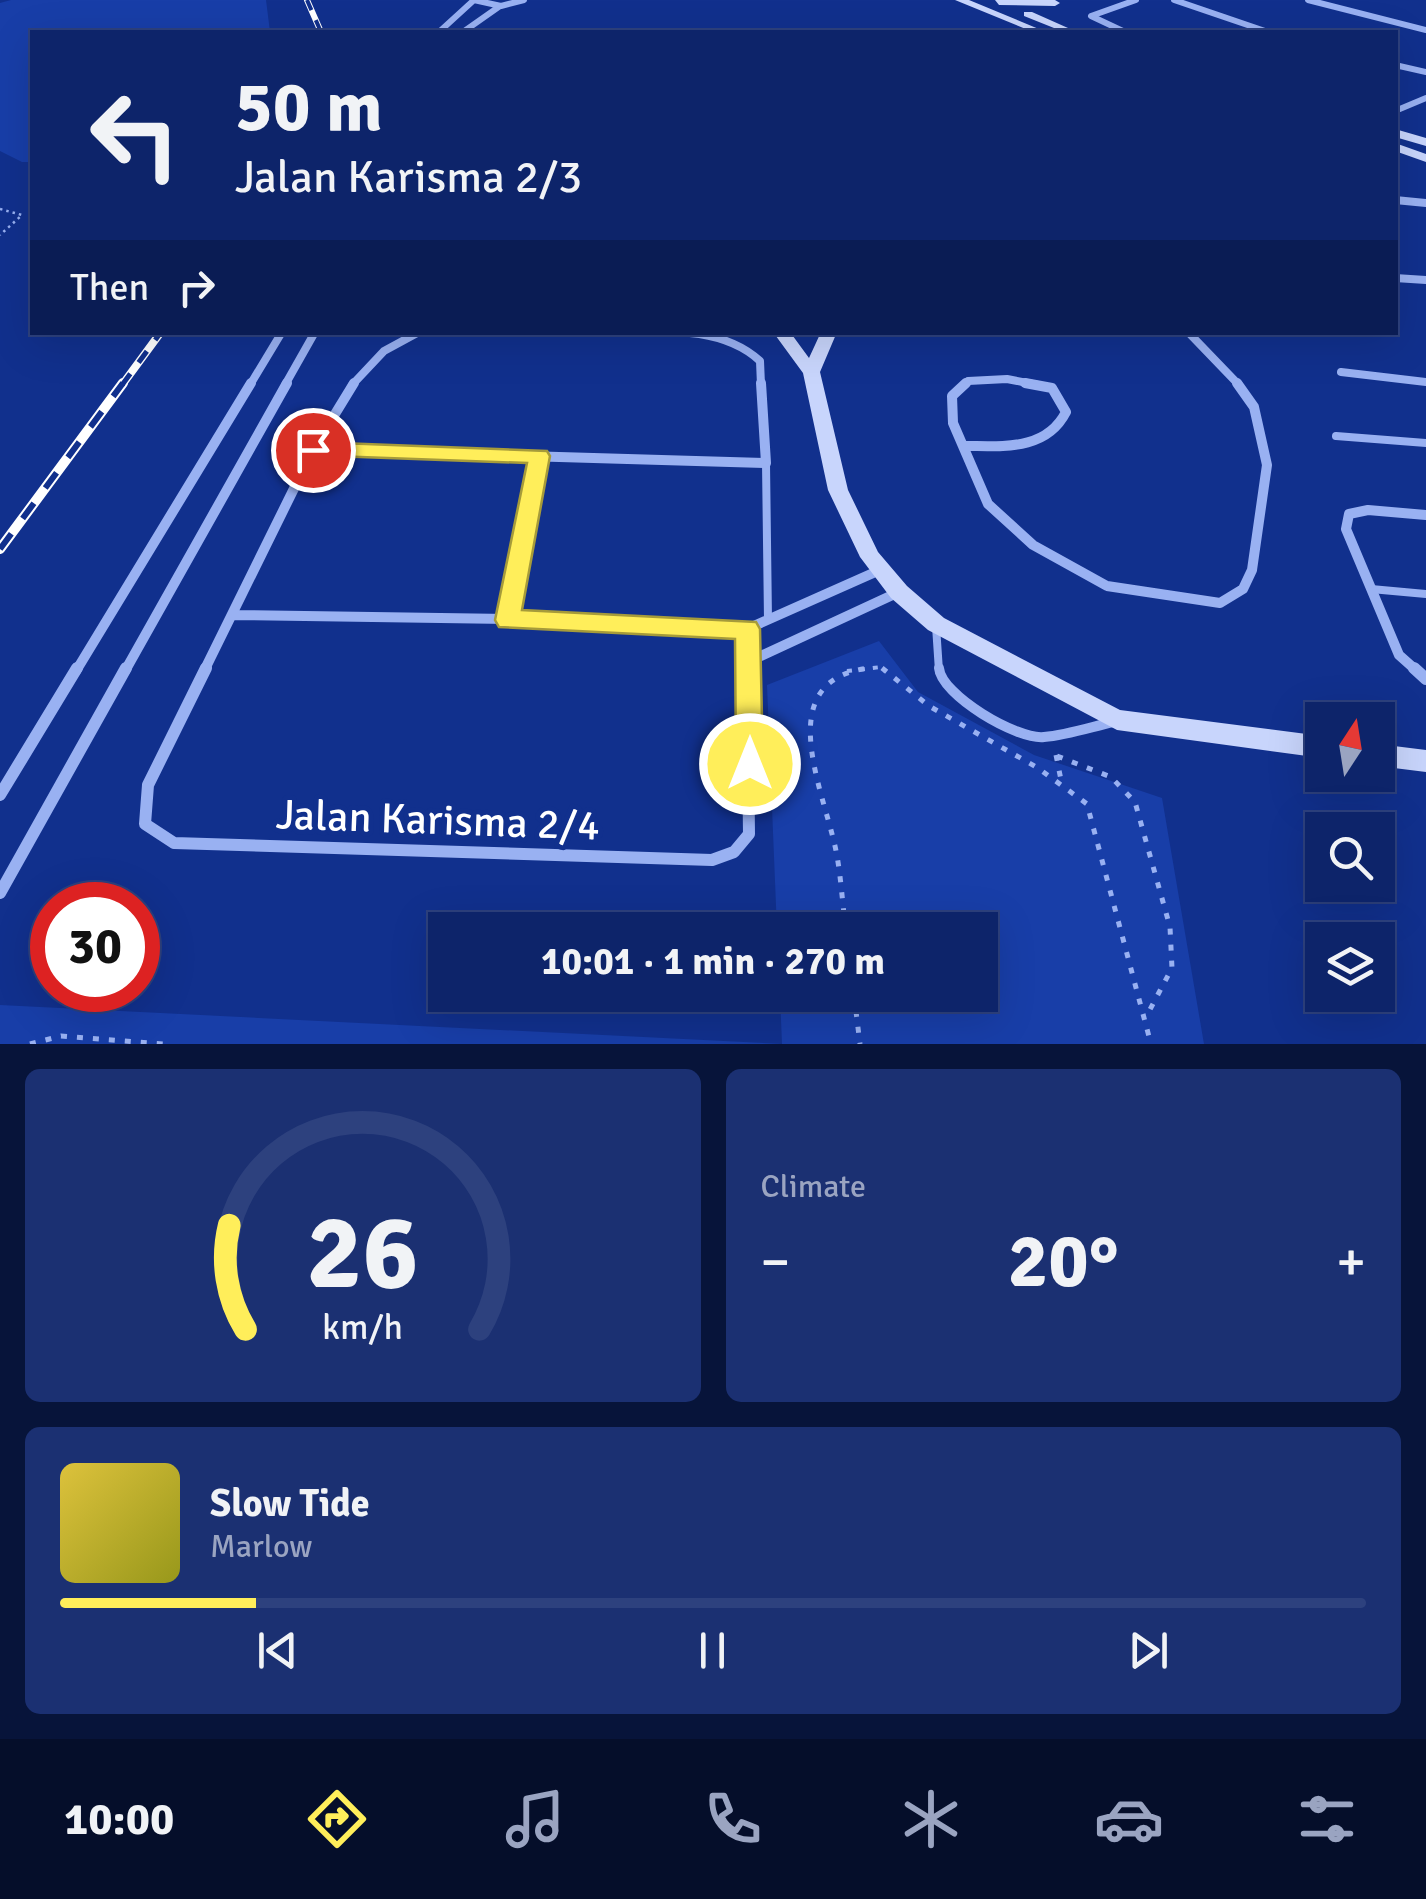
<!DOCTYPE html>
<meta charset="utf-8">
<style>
:root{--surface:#0d246a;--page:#1b3072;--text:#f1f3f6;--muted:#9aa4c1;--line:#2d417e;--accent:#ffee5a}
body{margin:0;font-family:Signika,sans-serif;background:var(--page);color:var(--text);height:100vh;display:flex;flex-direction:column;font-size:38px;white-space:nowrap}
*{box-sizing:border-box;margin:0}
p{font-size:32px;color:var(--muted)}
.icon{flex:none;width:55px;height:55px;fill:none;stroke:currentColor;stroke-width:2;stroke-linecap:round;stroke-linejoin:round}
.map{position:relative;height:1044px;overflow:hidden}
.panel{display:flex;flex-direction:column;gap:25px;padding:25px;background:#07143a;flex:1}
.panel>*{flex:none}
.banner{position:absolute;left:30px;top:30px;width:1368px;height:305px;border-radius:0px;box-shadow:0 10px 40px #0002,0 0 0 2px var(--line);background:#0d246a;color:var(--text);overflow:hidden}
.needle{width:65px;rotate:12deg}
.buttons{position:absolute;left:1305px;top:702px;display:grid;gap:20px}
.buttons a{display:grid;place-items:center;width:90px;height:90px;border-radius:0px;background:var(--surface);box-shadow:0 10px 40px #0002,0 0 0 2px var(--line);font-size:50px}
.speed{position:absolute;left:30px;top:882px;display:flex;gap:20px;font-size:50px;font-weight:700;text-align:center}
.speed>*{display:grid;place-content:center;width:130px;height:130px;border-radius:50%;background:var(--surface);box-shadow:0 10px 40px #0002,0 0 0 2px var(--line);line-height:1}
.speed .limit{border:15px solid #d22;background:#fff;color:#111}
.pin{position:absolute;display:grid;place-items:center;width:85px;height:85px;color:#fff;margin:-42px;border:5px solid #fff;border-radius:50%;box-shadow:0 2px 10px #0007}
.me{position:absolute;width:110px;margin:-55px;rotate:0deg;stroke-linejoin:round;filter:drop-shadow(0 0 8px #0008)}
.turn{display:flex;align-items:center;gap:35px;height:210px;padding:0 40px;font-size:45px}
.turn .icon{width:130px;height:130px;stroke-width:2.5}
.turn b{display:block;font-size:70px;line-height:85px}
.then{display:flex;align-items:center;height:95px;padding:0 40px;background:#0003;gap:20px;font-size:38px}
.big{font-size:75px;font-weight:800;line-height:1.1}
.panel .card{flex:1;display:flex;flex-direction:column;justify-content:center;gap:15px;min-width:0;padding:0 35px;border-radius:15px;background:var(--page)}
.panel .dial{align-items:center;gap:0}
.dial svg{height:260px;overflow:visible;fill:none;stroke:var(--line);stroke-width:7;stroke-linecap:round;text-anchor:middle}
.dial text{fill:var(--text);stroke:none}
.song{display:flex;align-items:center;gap:30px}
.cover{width:120px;height:120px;border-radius:15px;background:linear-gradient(135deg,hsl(50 70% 55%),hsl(60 70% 35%))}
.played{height:10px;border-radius:5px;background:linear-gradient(90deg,var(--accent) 15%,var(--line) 15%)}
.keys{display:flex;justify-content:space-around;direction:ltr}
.heat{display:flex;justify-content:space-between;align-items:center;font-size:55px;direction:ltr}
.panel .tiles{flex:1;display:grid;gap:25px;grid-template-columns:1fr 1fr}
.card:last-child{grid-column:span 2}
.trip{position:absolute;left:428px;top:912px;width:570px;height:100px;border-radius:0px;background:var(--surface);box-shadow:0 10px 40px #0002,0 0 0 2px var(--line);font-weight:800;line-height:100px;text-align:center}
.dock{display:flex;height:160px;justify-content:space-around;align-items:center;background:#050e2a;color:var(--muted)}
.dock .icon{width:70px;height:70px}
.dock .selected{color:var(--accent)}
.dock b{font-size:45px;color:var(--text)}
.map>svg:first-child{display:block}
.green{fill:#183ea8}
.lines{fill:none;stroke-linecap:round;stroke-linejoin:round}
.path-far2{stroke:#99b1f2;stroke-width:2.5;stroke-dasharray:2.5 4;stroke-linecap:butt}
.path-far1{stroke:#99b1f2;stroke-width:4;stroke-dasharray:5 8;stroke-linecap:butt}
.path{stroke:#99b1f2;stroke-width:5;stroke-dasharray:6 10;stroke-linecap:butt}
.lane-far1{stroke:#99b1f2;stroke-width:8}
.lane{stroke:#99b1f2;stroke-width:10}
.street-far3{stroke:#99b1f2;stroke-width:6}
.street-far2{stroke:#99b1f2;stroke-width:8}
.street-far1{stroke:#99b1f2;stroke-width:10}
.street{stroke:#99b1f2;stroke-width:12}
.secondary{fill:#c8d5fc;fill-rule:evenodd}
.rail-far2-casing{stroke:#fff;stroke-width:6}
.rail-far1-casing{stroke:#fff;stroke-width:8}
.rail-casing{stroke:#fff;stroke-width:10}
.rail-far2{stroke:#11308d;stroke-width:4;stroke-dasharray:11;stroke-linecap:butt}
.rail-far1{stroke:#11308d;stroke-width:5;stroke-dasharray:14;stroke-linecap:butt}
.rail{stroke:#11308d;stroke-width:6;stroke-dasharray:19;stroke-linecap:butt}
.route{fill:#ffee5a;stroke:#a69b3a;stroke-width:2.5}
.labels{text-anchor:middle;stroke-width:10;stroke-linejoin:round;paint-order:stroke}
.near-street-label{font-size:42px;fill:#fff;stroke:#11308d}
</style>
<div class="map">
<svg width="1426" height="1044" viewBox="0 0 1426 1044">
<rect width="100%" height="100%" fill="#11308d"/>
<!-- green -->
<path class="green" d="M 11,0 L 266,0 L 270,32 L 32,32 L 32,162 L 22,162 L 0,151 L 0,3 Z
M 879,641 L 918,692 L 1034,755 L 1162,798 L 1204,1044 L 0,1044 L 0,1005 L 782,1044 L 780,995 L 980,995 L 980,930 L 777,930 L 767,685 Z"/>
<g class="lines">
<!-- path-far2 -->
<path class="path-far2" d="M 0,209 L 22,215 L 0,235"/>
<!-- path-far1 -->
<path class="path-far1" d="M 847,671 L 881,667 L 885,671"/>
<!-- path -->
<path class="path" d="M 882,668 L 929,706 L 1038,768 L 1087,804 L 1151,1044
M 1056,755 L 1061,780
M 1057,756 L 1111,777 L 1135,802 L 1170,927 L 1172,968 L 1146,1017
M 846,930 C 842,902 841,873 835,846 C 821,784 772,679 870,668
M 854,995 L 860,1044
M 30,1044 L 61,1036 L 163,1044"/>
<!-- lane-far1 -->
<path class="lane-far1" d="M 1336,436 L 1426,443
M 766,463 L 768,620
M 1371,589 L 1426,594
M 936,626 L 939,671"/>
<!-- lane -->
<path class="lane" d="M 939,668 C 941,695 1017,740 1044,737 C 1067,735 1091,727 1113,722"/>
<!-- street-far3 -->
<path class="street-far3" d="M 474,0 L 501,6 L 524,0
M 1174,0 L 1268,32
M 1308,0 L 1426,30
M 439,32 L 474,0
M 463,32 L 500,6
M 840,32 L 886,32
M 1125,32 L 1091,16 L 1136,0
M 1395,65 L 1426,72
M 1395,111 L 1426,98"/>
<!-- street-far2 -->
<path class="street-far2" d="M 1395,200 L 1426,203
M 1395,278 L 1426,280
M 598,332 C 651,333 718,322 760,361 L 761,385
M 1188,332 L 1239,385
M 1341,372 L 1426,382
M 250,385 L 282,332
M 285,385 L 315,332
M 352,385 L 384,351 L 419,332
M 964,385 L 968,381 L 1007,379 L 1038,385"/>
<!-- street-far1 -->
<path class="street-far1" d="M 966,383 L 952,396 L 953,423 L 988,504 L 1033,545 L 1107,586 L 1220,603 L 1243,589 L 1252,570 L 1267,465 L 1254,407 L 1237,383
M 965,446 C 1003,446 1046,451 1066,412 L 1052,388 L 1025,383
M 313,450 L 766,463 L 761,383
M 234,615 L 508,619 L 747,629 L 880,570
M 508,619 L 539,456
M 747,629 L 747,671
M 750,661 L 899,592
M 76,671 L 251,383
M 125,671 L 287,383
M 204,671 L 313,450 L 354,383
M 1417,671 L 1399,655 L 1346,529 L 1349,514 L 1368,510 L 1426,515"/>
<!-- street -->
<path class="street" d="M 206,668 L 148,785 L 145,824 L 174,843 L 712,860 L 734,852 L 749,834 L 747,668
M 1414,668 L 1426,679
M 0,795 L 77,668
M 0,893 L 126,668"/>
<!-- secondary -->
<path class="secondary" d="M 955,0 L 969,0 L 1046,32 L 1033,32 Z
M 995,0 L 1055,0 L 1060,3 L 1055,6 L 999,5 Z
M 1024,12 L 1032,12 L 1077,32 L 1064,32 L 1024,16 Z
M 1395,129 L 1426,138 L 1426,146 L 1395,137 Z
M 1395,143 L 1426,154 L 1426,162 L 1395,151 Z
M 773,332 L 790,332 L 809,358 L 821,332 L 837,332 L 820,372 L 848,490 L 878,552 L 907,586 L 944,618 L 1120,710 L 1322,736 L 1322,758 L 1117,730 L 928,630 L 891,598 L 860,557 L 828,490 L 803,373 Z
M 1378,744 L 1426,750 L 1426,772 L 1378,766 Z"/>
<!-- rail-far2 casing -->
<g class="rail-far2-casing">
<path id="rail-far2" d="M 307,0 L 321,32"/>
</g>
<!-- rail-far1 casing -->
<g class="rail-far1-casing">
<path id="rail-far1" d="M 122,385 L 161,332"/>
</g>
<!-- rail casing -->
<g class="rail-casing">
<path id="rail" d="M 0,549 L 123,383"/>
</g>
<!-- rail-far2 -->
<use href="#rail-far2" class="rail-far2"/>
<!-- rail-far1 -->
<use href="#rail-far1" class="rail-far1"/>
<!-- rail -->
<use href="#rail" class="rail"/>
</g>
<!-- route -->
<path class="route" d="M 313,442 L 547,451 L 550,456 L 522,610 L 756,622 L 760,629 L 763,764 L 759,773 L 750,777 L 740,773 L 736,764 L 735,639 L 499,627 L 495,620 L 527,463 L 306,455 L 302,450 Z"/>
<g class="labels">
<!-- near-street labels -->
<g class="near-street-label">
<text transform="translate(438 819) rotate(2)" y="15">Jalan Karisma 2/4</text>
</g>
</g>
</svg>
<div class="buttons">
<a><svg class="needle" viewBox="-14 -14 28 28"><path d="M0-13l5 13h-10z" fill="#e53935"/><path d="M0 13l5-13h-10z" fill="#9aa4c1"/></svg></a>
<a><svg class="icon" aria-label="search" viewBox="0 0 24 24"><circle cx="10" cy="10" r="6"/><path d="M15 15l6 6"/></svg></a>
<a><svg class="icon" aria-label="layers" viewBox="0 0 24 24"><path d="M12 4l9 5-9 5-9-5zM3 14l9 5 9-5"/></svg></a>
</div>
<div class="speed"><div class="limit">30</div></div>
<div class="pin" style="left:313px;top:450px;background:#d93025"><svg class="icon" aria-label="arrive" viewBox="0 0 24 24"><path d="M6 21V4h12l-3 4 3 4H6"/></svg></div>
<svg class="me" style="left:750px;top:764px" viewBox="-20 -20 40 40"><circle r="17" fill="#ffee5a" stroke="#fff" stroke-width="3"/><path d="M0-11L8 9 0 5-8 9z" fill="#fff"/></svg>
<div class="trip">10:01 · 1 min · 270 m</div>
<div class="banner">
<div class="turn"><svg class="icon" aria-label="left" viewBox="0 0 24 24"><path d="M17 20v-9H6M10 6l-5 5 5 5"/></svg><div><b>50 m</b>Jalan Karisma 2/3</div></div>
<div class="then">Then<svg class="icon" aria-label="right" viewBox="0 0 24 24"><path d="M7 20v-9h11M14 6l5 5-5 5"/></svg></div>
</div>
</div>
<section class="panel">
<div class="tiles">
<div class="card dial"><svg viewBox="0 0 100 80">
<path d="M14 69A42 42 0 1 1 86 69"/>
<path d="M14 69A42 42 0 0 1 9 37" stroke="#ffee5a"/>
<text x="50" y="56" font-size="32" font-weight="700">26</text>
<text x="50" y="72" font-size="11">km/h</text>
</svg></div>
<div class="card"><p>Climate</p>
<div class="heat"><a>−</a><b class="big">20°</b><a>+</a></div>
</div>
<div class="card">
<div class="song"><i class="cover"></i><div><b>Slow Tide</b><p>Marlow</p></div></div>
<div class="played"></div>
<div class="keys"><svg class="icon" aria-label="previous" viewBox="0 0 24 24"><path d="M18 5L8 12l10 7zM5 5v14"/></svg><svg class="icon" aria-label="pause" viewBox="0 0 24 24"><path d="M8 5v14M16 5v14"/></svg><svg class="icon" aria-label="next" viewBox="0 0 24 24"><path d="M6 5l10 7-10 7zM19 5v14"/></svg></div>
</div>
</div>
</section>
<nav class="dock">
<b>10:00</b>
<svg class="icon selected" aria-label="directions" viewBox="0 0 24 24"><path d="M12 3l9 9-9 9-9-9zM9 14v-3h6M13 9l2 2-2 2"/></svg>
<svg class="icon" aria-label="music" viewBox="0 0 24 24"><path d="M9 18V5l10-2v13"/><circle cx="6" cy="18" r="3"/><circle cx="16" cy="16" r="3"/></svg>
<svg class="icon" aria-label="phone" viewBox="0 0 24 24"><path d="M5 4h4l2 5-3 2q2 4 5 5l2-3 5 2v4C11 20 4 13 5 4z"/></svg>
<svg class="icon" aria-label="climate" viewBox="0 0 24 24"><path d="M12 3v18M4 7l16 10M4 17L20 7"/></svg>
<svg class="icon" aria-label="car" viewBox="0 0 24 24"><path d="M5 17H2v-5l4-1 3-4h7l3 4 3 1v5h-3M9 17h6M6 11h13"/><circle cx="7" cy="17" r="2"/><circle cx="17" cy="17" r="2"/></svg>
<svg class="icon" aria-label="filters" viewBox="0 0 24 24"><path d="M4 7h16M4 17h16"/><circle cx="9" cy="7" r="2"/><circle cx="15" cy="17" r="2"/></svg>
</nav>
